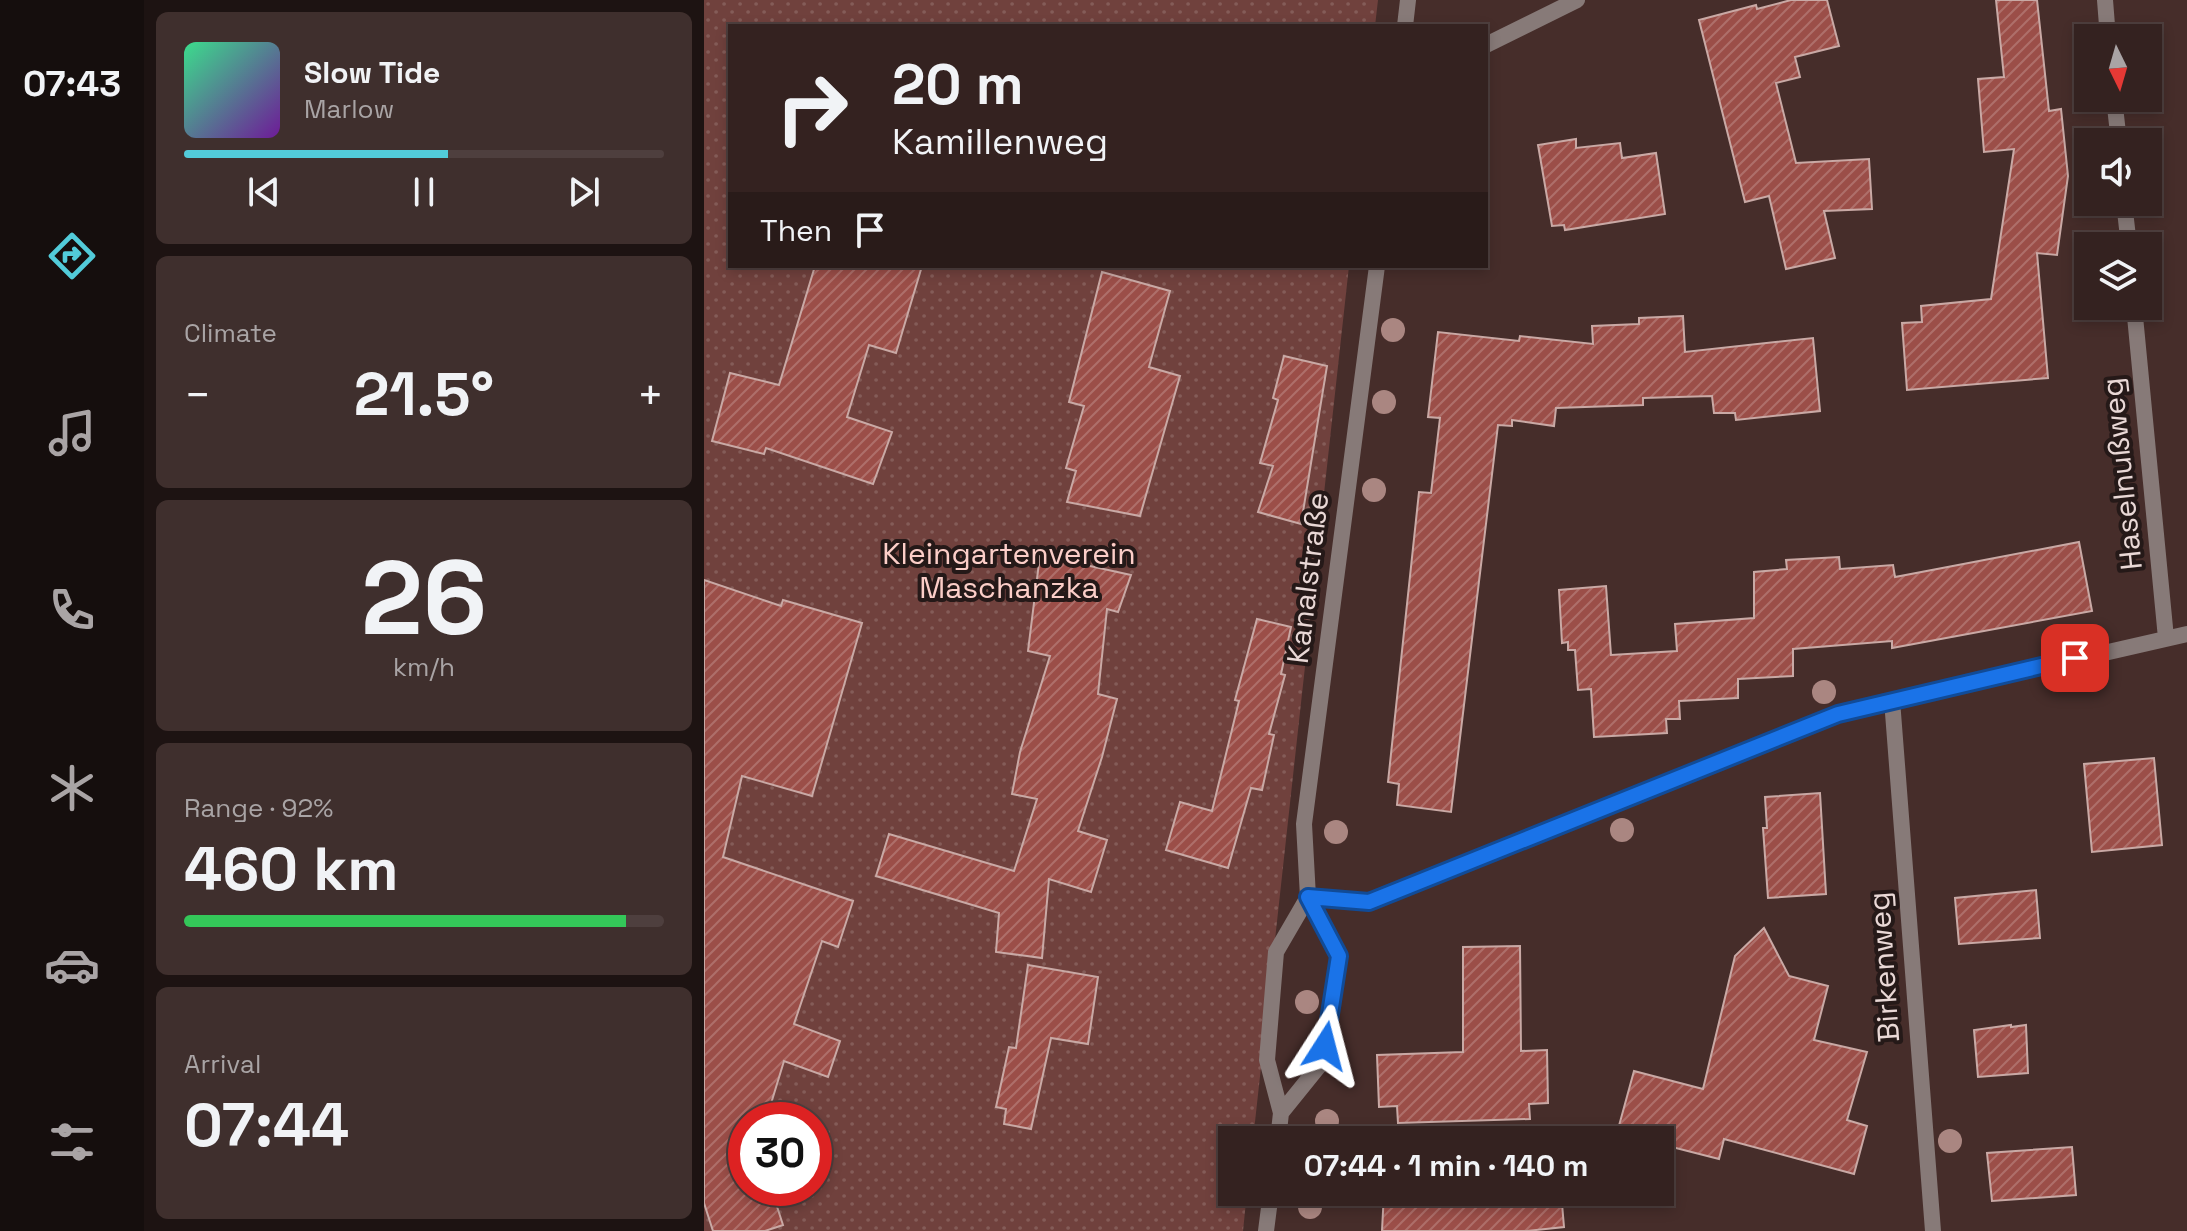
<!DOCTYPE html>
<meta charset="utf-8">
<style>
:root{--surface:#342220;--page:#3f2f2d;--text:#f1f3f6;--muted:#a9a4a5;--line:#4e3f3e;--accent:#52cbd9}
body{margin:0;font-family:"Space Grotesk",sans-serif;background:var(--page);color:var(--text);height:100vh;display:flex;flex-direction:column;font-size:30px;white-space:nowrap}
*{box-sizing:border-box;margin:0}
p{font-size:26px;color:var(--muted)}
.icon{flex:none;width:44px;height:44px;fill:none;stroke:currentColor;stroke-width:2;stroke-linecap:round;stroke-linejoin:round}
.map{position:relative;flex:1;overflow:hidden}
.side{display:flex;flex-direction:column;gap:12px;padding:12px;background:#1d1312;width:560px}
.side>*{flex:none}
.top-card{position:absolute;left:24px;top:24px;width:760px;height:244px;border-radius:0px;box-shadow:0 4px 12px #0003,0 0 0 2px var(--line);background:#342220;color:var(--text);overflow:hidden}
.needle{width:52px;rotate:175deg}
.buttons{position:absolute;left:1370px;top:24px;display:grid;gap:16px}
.buttons a{display:grid;place-items:center;width:88px;height:88px;border-radius:0px;background:var(--surface);box-shadow:0 4px 12px #0003,0 0 0 2px var(--line);font-size:40px}
.speed{position:absolute;left:24px;top:1102px;display:flex;gap:16px;font-size:40px;font-weight:700;text-align:center}
.speed>*{display:grid;place-content:center;width:104px;height:104px;border-radius:50%;background:var(--surface);box-shadow:0 4px 12px #0003,0 0 0 2px var(--line);line-height:1}
.speed .limit{border:12px solid #d22;background:#fff;color:#111}
.pin{position:absolute;display:grid;place-items:center;width:68px;height:68px;color:#fff;margin:-34px;border-radius:16px;box-shadow:0 4px 12px #0006}
.me{position:absolute;width:88px;margin:-44px;rotate:9deg;stroke-linejoin:round;filter:drop-shadow(0 0 6px #0008)}
.turn{display:flex;align-items:center;gap:28px;height:168px;padding:0 32px;font-size:36px}
.turn .icon{width:104px;height:104px;stroke-width:2.5}
.turn b{display:block;font-size:56px;line-height:68px}
.then{display:flex;align-items:center;height:76px;padding:0 32px;background:#0003;gap:16px;font-size:30px}
.big{font-size:60px;font-weight:600;line-height:1.1}
.side .tile{flex:1;display:flex;flex-direction:column;justify-content:center;gap:12px;min-width:0;padding:0 28px;border-radius:12px;background:var(--page)}
.side .dial{align-items:center;gap:0}
.dial b{font-size:104px;line-height:1}
.song{display:flex;align-items:center;gap:24px}
.cover{width:96px;height:96px;border-radius:12px;background:linear-gradient(135deg,hsl(150 70% 55%),hsl(280 70% 35%))}
.played{height:8px;border-radius:4px;background:linear-gradient(90deg,var(--accent) 55%,var(--line) 55%)}
.keys{display:flex;justify-content:space-around;direction:ltr}
.heat{display:flex;justify-content:space-between;align-items:center;font-size:44px;direction:ltr}
.charge{height:12px;border-radius:6px;background:linear-gradient(90deg,#34c759 92%,var(--line) 0)}
.trip{position:absolute;left:514px;top:1126px;width:456px;height:80px;border-radius:0px;background:var(--surface);box-shadow:0 4px 12px #0003,0 0 0 2px var(--line);font-weight:600;line-height:80px;text-align:center}
main{display:flex;flex:1;min-height:0}
.tab-bar{display:flex;flex-direction:column;width:144px;justify-content:space-around;align-items:center;background:#150e0d;color:var(--muted)}
.tab-bar .icon{width:56px;height:56px}
.tab-bar .active{color:var(--accent)}
.tab-bar b{font-size:36px;color:var(--text)}
.map>svg:first-child{display:block}
.grass{fill:url(#grass-dots);fill-rule:evenodd}
.building{fill:url(#building-hatch);stroke:#c9a9a5;stroke-width:2}
.lines{fill:none;stroke-linecap:round;stroke-linejoin:round}
.street{stroke:#877a78;stroke-width:16}
.tree{fill:#aa8681}
.route-casing{stroke:#114b97;stroke-width:20}
.route{stroke:#1a73e8;stroke-width:14}
.labels{text-anchor:middle;stroke-width:8;stroke-linejoin:round;paint-order:stroke}
.street-label{font-size:30px;fill:#e9d8d6;stroke:#251918}
.park-label{font-size:30px;fill:#fccec8;stroke:#251918}
</style>
<main>
<nav class="tab-bar">
<b>07:43</b>
<svg class="icon active" aria-label="directions" viewBox="0 0 24 24"><path d="M12 3l9 9-9 9-9-9zM9 14v-3h6M13 9l2 2-2 2"/></svg>
<svg class="icon" aria-label="music" viewBox="0 0 24 24"><path d="M9 18V5l10-2v13"/><circle cx="6" cy="18" r="3"/><circle cx="16" cy="16" r="3"/></svg>
<svg class="icon" aria-label="phone" viewBox="0 0 24 24"><path d="M5 4h4l2 5-3 2q2 4 5 5l2-3 5 2v4C11 20 4 13 5 4z"/></svg>
<svg class="icon" aria-label="climate" viewBox="0 0 24 24"><path d="M12 3v18M4 7l16 10M4 17L20 7"/></svg>
<svg class="icon" aria-label="car" viewBox="0 0 24 24"><path d="M5 17H2v-5l4-1 3-4h7l3 4 3 1v5h-3M9 17h6M6 11h13"/><circle cx="7" cy="17" r="2"/><circle cx="17" cy="17" r="2"/></svg>
<svg class="icon" aria-label="filters" viewBox="0 0 24 24"><path d="M4 7h16M4 17h16"/><circle cx="9" cy="7" r="2"/><circle cx="15" cy="17" r="2"/></svg>
</nav>
<section class="side">
<div class="tile">
<div class="song"><i class="cover"></i><div><b>Slow Tide</b><p>Marlow</p></div></div>
<div class="played"></div>
<div class="keys"><svg class="icon" aria-label="previous" viewBox="0 0 24 24"><path d="M18 5L8 12l10 7zM5 5v14"/></svg><svg class="icon" aria-label="pause" viewBox="0 0 24 24"><path d="M8 5v14M16 5v14"/></svg><svg class="icon" aria-label="next" viewBox="0 0 24 24"><path d="M6 5l10 7-10 7zM19 5v14"/></svg></div>
</div>
<div class="tile"><p>Climate</p>
<div class="heat"><a>−</a><b class="big">21.5°</b><a>+</a></div>
</div>
<div class="tile dial"><b>26</b><p>km/h</p></div>
<div class="tile"><p>Range · 92%</p><b class="big">460 km</b><div class="charge"></div></div>
<div class="tile"><p>Arrival</p><b class="big">07:44</b></div>
</section>
<div class="map">
<svg width="1483" height="1231" viewBox="0 0 1483 1231">
<defs>
<pattern id="grass-dots" width="8" height="8" patternUnits="userSpaceOnUse" patternTransform="scale(2)"><rect width="8" height="8" fill="#70413d"/><path d="M2 2h.1M6 6h.1" fill="none" stroke="#845c58" stroke-width="1.8" stroke-linecap="round"/></pattern>
<pattern id="building-hatch" width="6" height="6" patternUnits="userSpaceOnUse" patternTransform="scale(2)"><rect width="6" height="6" fill="#9b4e48"/><path d="M-1 1l2-2M0 6l6-6M5 7l2-2" fill="none" stroke="#ae6f6a"/></pattern>
</defs>
<rect width="100%" height="100%" fill="#462d2a"/>
<!-- grass -->
<path class="grass" d="M 0,0 L 674,0 L 671,26 L 26,26 L 26,266 L 645,266 L 549,1140 L 528,1140 L 528,1192 L 543,1192 L 539,1231 L 0,1231 ZM 42,1120 L 110,1120 L 110,1188 L 42,1188 Z"/>
<!-- building -->
<path class="building" d="M 1087,0 L 1123,0 L 1135,46 L 1091,57 L 1096,77 L 1072,83 L 1092,163 L 1165,159 L 1168,209 L 1120,211 L 1131,258 L 1082,269 L 1065,196 L 1041,202 L 995,20 L 1052,5 L 1053,9 Z
M 1292,0 L 1333,0 L 1345,111 L 1357,109 L 1364,176 L 1353,255 L 1333,253 L 1344,378 L 1203,390 L 1198,323 L 1218,322 L 1217,306 L 1287,299 L 1310,149 L 1280,152 L 1274,79 L 1300,77 Z
M 872,139 L 872,148 L 916,143 L 918,158 L 952,153 L 961,214 L 861,230 L 860,225 L 848,226 L 834,145 Z
M 111,266 L 218,266 L 192,353 L 165,345 L 143,417 L 188,432 L 169,484 L 62,448 L 60,454 L 8,441 L 26,373 L 75,385 Z
M 398,272 L 466,291 L 445,367 L 476,376 L 436,516 L 363,502 L 372,471 L 362,468 L 380,406 L 365,402 Z
M 979,316 L 981,352 L 1109,338 L 1116,411 L 1032,420 L 1031,413 L 1010,413 L 1008,396 L 939,398 L 939,405 L 852,408 L 850,426 L 808,420 L 808,426 L 794,425 L 747,812 L 693,805 L 695,784 L 684,782 L 715,492 L 727,493 L 736,418 L 724,417 L 734,332 L 815,341 L 816,336 L 889,344 L 888,326 L 935,324 L 935,318 Z
M 580,356 L 623,366 L 597,524 L 554,512 L 569,466 L 556,463 L 574,400 L 569,398 Z
M 1375,542 L 1388,611 L 1188,648 L 1188,641 L 1089,649 L 1089,676 L 1034,679 L 1034,698 L 975,701 L 976,719 L 962,719 L 963,733 L 890,737 L 887,689 L 874,690 L 871,650 L 864,650 L 864,642 L 858,643 L 855,590 L 902,586 L 907,655 L 973,651 L 971,624 L 1050,618 L 1050,572 L 1083,569 L 1082,560 L 1135,557 L 1136,569 L 1189,565 L 1191,577 Z
M 336,555 L 427,575 L 414,612 L 403,609 L 394,694 L 413,699 L 398,757 L 374,831 L 403,840 L 387,892 L 345,879 L 338,958 L 292,952 L 295,913 L 172,876 L 185,834 L 310,871 L 333,799 L 308,794 L 316,752 L 346,656 L 324,651 Z
M 0,580 L 77,606 L 79,600 L 158,623 L 108,796 L 38,776 L 19,857 L 149,901 L 134,947 L 118,941 L 90,1024 L 136,1041 L 124,1077 L 80,1061 L 62,1120 L 42,1120 L 42,1188 L 67,1188 L 79,1225 L 61,1231 L 9,1231 L 0,1203 Z
M 553,619 L 587,627 L 577,674 L 581,675 L 565,734 L 570,735 L 558,790 L 547,788 L 524,868 L 462,850 L 476,802 L 508,811 L 535,701 L 531,700 Z
M 1450,758 L 1458,845 L 1388,852 L 1380,764 Z
M 1116,793 L 1122,894 L 1064,898 L 1059,828 L 1063,828 L 1061,797 Z
M 1332,890 L 1336,938 L 1255,944 L 1251,898 Z
M 1060,928 L 1085,976 L 1124,986 L 1110,1040 L 1163,1052 L 1143,1120 L 1163,1126 L 1150,1174 L 1020,1139 L 1015,1159 L 956,1144 L 956,1140 L 940,1140 L 913,1133 L 930,1071 L 999,1089 L 1031,956 Z
M 816,946 L 817,1051 L 843,1050 L 844,1103 L 825,1104 L 826,1119 L 694,1123 L 693,1106 L 675,1107 L 673,1055 L 759,1052 L 759,947 Z
M 324,965 L 394,977 L 384,1044 L 347,1038 L 327,1129 L 300,1124 L 302,1109 L 292,1107 L 305,1047 L 312,1048 Z
M 1307,1025 L 1307,1027 L 1322,1025 L 1324,1073 L 1274,1077 L 1270,1030 Z
M 1368,1147 L 1372,1195 L 1288,1201 L 1283,1153 Z
M 680,1192 L 857,1192 L 860,1227 L 823,1231 L 678,1231 Z"/>
<g class="lines">
<!-- street -->
<path class="street" d="M 1401,0 L 1404,38
M 701,26 L 704,0
M 782,45 L 873,0
M 1410,98 L 1415,142
M 1420,202 L 1425,246
M 1430,306 L 1462,638
M 1188,700 L 1229,1231
M 604,897 L 665,902 L 1134,714 L 1483,634
M 577,1113 L 619,1061 L 635,956 L 604,897 L 600,824 L 673,266
M 574,1140 L 577,1113 L 563,1060 L 572,952 L 604,897
M 562,1231 L 567,1192"/>
</g>
<!-- trees -->
<g class="tree">
<circle cx="689" cy="330" r="12"/>
<circle cx="680" cy="402" r="12"/>
<circle cx="670" cy="490" r="12"/>
<circle cx="1120" cy="692" r="12"/>
<circle cx="918" cy="830" r="12"/>
<circle cx="632" cy="832" r="12"/>
<circle cx="603" cy="1002" r="12"/>
<circle cx="623" cy="1121" r="12"/>
<circle cx="1246" cy="1141" r="12"/>
<circle cx="606" cy="1207" r="12"/>
</g>
<g class="lines">
<!-- route casing -->
<g class="route-casing">
<path id="route" d="M 621,1046 L 635,956 L 604,897 L 665,902 L 1134,714 L 1371,658"/>
</g>
<!-- route -->
<use href="#route" class="route"/>
</g>
<g class="labels">
<!-- street labels -->
<g class="street-label">
<text transform="translate(1418 474) rotate(-96)" y="10">Haselnußweg</text>
<text transform="translate(604 578) rotate(-83)" y="10">Kanalstraße</text>
<text transform="translate(1180 967) rotate(-94)" y="10">Birkenweg</text>
</g>
<!-- park labels -->
<g class="park-label">
<text x="305" y="564">Kleingartenverein<tspan x="305" dy="34">Maschanzka</tspan></text>
</g>
</g>
</svg>
<div class="buttons">
<a><svg class="needle" viewBox="-14 -14 28 28"><path d="M0-13l5 13h-10z" fill="#e53935"/><path d="M0 13l5-13h-10z" fill="#a9a4a5"/></svg></a>
<a><svg class="icon" aria-label="sound" viewBox="0 0 24 24"><path d="M4 9h4l5-4v14l-5-4H4zM17 9q2 3 0 6"/></svg></a>
<a><svg class="icon" aria-label="layers" viewBox="0 0 24 24"><path d="M12 4l9 5-9 5-9-5zM3 14l9 5 9-5"/></svg></a>
</div>
<div class="speed"><div class="limit">30</div></div>
<div class="pin" style="left:1371px;top:658px;background:#d93025"><svg class="icon" aria-label="arrive" viewBox="0 0 24 24"><path d="M6 21V4h12l-3 4 3 4H6"/></svg></div>
<svg class="me" style="left:621px;top:1046px" viewBox="-20 -20 40 40"><path d="M0-17L14 15 0 8-14 15z" fill="#1a73e8" stroke="#fff" stroke-width="4"/></svg>
<div class="trip">07:44 · 1 min · 140 m</div>
<div class="top-card">
<div class="turn"><svg class="icon" aria-label="right" viewBox="0 0 24 24"><path d="M7 20v-9h11M14 6l5 5-5 5"/></svg><div><b>20 m</b>Kamillenweg</div></div>
<div class="then">Then<svg class="icon" aria-label="arrive" viewBox="0 0 24 24"><path d="M6 21V4h12l-3 4 3 4H6"/></svg></div>
</div>
</div>
</main>
